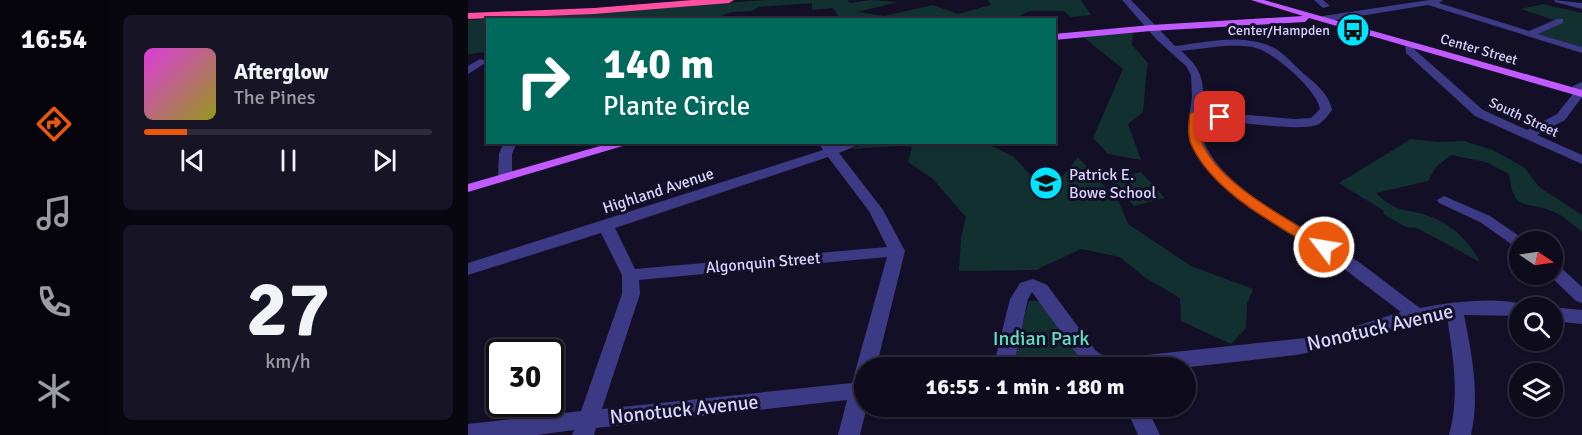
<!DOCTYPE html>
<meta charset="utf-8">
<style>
:root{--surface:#0e0b1c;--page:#171425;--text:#f1f3f6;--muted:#9b9ba3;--line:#2e2b3b;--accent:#ea580c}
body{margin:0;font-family:Signika,sans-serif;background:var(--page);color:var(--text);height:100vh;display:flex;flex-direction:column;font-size:22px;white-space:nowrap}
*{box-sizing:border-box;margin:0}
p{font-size:20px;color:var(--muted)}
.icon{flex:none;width:33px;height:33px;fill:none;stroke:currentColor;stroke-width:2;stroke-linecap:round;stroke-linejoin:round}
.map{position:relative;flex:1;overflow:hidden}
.drawer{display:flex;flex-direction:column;gap:15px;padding:15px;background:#08060f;width:360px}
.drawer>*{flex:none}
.hud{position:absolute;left:18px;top:18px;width:570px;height:126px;border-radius:0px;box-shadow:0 2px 4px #0004,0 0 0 2px var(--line);background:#00695c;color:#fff;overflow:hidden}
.needle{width:39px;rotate:103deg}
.controls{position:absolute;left:1041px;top:231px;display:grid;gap:12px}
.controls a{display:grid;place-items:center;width:54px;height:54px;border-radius:50%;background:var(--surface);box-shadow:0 2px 4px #0004,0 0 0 2px var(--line);font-size:30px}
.speed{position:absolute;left:18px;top:339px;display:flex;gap:12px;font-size:30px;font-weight:700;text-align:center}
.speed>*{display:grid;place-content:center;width:78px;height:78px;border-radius:50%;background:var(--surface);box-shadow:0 2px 4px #0004,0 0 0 2px var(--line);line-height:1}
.speed .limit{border:3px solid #111;border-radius:9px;background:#fff;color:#111}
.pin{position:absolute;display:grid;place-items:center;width:51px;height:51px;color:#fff;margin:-26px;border-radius:12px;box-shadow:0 3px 9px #0006}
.me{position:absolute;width:66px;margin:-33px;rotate:301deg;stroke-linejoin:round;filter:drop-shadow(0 0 4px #0008)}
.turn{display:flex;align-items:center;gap:21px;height:126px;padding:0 18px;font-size:27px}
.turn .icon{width:78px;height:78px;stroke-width:2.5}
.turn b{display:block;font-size:42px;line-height:51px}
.drawer .tile{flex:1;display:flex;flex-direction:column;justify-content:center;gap:9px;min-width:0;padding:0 21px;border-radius:9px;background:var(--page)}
.drawer .dial{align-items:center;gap:0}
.dial b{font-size:78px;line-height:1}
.song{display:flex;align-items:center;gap:18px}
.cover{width:72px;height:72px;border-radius:9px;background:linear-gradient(135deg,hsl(300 70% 55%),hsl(60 70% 35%))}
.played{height:6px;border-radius:3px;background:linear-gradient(90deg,var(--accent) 15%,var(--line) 15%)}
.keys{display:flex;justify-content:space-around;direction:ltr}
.trip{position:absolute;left:386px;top:357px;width:342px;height:60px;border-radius:30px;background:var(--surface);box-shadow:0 2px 4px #0004,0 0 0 2px var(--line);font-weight:800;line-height:60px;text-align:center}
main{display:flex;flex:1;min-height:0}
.tab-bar{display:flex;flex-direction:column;width:108px;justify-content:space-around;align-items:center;background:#06040b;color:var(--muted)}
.tab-bar .icon{width:42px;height:42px}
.tab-bar .on{color:var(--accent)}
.tab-bar b{font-size:27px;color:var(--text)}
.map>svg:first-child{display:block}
.green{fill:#12302f}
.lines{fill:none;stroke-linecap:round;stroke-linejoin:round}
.minor{fill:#3d3a85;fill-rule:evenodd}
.major{fill:#c25bff;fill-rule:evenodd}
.highway{fill:#ff4fa3;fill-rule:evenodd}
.route{fill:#ea580c;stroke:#983908;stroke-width:1.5}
.labels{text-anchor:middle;stroke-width:6;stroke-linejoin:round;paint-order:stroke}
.far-poi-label{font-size:14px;fill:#d9d4ff;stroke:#130f26;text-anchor:end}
.far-street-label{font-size:14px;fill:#d9d4ff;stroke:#130f26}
.poi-label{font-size:16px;fill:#d9d4ff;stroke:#130f26;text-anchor:start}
.street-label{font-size:16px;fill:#d9d4ff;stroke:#130f26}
.near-street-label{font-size:20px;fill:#d9d4ff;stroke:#130f26}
.near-park-label{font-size:20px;fill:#5fe0c0;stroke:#130f26}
</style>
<main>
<nav class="tab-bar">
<b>16:54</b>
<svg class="icon on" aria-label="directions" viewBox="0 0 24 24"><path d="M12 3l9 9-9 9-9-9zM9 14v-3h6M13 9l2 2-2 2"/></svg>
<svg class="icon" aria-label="music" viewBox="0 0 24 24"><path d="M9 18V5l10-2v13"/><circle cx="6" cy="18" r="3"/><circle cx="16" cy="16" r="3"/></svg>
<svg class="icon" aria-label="phone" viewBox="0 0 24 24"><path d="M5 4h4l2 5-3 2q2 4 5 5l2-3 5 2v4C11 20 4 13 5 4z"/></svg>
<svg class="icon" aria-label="climate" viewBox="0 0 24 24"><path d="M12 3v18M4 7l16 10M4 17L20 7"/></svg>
</nav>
<section class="drawer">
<div class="tile">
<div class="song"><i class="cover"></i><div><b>Afterglow</b><p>The Pines</p></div></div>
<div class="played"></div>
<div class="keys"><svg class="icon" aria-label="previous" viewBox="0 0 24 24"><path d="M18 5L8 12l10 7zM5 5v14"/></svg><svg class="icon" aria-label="pause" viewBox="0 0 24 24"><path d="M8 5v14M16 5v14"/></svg><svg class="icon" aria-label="next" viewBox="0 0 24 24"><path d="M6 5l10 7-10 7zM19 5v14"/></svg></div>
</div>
<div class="tile dial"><b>27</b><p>km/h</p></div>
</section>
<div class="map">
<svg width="1114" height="435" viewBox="0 0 1114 435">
<rect width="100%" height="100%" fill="#130f26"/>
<!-- green -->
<path class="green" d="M 300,0 L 379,0 L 382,3 L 403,0 L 430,2 L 390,12 L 416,16 L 465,5 L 490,14 L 523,5 L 520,0 L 613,0 L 623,15 L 603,17 L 596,11 L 562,11 L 549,17 L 550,20 L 373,20 L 365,8 L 344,10 L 344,3 L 290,7 L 284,11 L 265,12 L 239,20 L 20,20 L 19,52 L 0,54 L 0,20 Z
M 1075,4 L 1114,13 L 1114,47 L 1068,33 L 1095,23 L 1053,9 Z
M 665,31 L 664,45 L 680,63 C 677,80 677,95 675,112 L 660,124 L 673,160 L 640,154 L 625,138 L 655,69 L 614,36 Z
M 943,139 L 969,142 L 996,141 L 1025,150 L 1057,168 L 1071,187 L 1114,215 L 1114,232 C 1105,225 1096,216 1086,212 C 1058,199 1046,215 1041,174 L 1018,162 L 983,155 L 968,167 L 960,181 L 908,193 C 931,216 941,207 966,218 C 987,227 1002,243 1012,262 L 949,228 L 938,227 L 915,214 L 916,211 L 871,183 Z
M 400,143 L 518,143 L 546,157 L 574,188 L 593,178 L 610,157 L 651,202 L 660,224 L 723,266 L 785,289 L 779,304 L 778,328 L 763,344 L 713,321 L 712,298 L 676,277 L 652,257 L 613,249 L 568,270 L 491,271 L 493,238 L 498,217 L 464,178 L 440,162 L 444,147 L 431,146 L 383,149 Z
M 673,172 L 697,198 L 666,206 L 643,179 Z
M 561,301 L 574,301 L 612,356 L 542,366 Z"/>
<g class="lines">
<!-- minor -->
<path class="minor" d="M 654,0 L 663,0 L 707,46 C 739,42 778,32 808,49 C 819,56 827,66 836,74 C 848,84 861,94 864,110 C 861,114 856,121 851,124 C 834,133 756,120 733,118 C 726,178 835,226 878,253 C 903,270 927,290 952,308 C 982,302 1028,296 1058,305 L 1059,308 L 1052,308 L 1052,316 L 996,315 C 1004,355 1012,395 1003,435 L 981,435 C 992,396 985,356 979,317 L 925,328 L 865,348 L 828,355 L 713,368 L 619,368 L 621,365 L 614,361 L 564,292 L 560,299 L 545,368 L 525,368 L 542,299 L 552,283 L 565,279 L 579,285 L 628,351 L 641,359 L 856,336 L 933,312 L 867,262 L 781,208 L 743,174 L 723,144 L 720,126 L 724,97 L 723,75 L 718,66 L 689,40 ZM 755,46 C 766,46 777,45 788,48 C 807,53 849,90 852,109 L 843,118 L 826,119 L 734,111 C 737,83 735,69 713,51 Z
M 846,0 L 855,0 L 862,6 L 855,8 Z
M 961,0 L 975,0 L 971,3 L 1061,31 L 1089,19 L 1095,19 L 1095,23 L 1070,34 L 1114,47 L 1114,53 L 960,5 L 855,22 L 851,19 L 855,16 Z
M 1086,0 L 1114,3 L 1114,9 L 1087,2 Z
M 937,42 L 943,42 L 947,50 L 1015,110 L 1059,130 L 1089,114 L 1104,95 L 1105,86 L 1114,82 L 1114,97 L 1097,120 L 1069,135 L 1114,155 L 1114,164 L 1007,116 L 938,53 Z
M 12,59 L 16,60 L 16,64 L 0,74 L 0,66 Z
M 36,142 L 49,142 L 44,154 L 44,176 L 37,180 L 30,176 L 31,154 Z
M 350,142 L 363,142 L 366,146 L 377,142 L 397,142 L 371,153 L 415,210 L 437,251 L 408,368 L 396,368 L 396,406 L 399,406 L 392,435 L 370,435 L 379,400 L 128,428 L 126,435 L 104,435 L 106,430 L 69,435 L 0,435 L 0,424 L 113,411 L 154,294 L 154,275 L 133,233 L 0,275 L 0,263 L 355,150 ZM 360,157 L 401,211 L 419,247 L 167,269 L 147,228 ZM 419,257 L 384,383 L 134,409 L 172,294 L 171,280 Z
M 976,196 L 1022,216 L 1060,242 L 1052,242 L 1052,247 L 1046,246 L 1012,222 L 971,203 L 969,200 Z
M 1084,264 L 1090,265 L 1114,287 L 1114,303 L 1108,301 L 1080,274 L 1084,274 Z
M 1084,307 L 1114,310 L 1114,324 L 1084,321 Z
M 657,406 L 678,406 L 692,435 L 670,435 Z"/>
<!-- major -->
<path class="major" d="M 783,0 L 796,0 L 1114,90 L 1114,97 L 841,18 L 837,22 L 683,31 L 586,40 L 586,34 L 683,25 L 835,16 Z
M 146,142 L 168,142 L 0,192 L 0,184 Z"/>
<!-- highway -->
<path class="highway" d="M 224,0 L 266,0 L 261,3 L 126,14 L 0,19 L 0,13 L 126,8 Z"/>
</g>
<!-- route -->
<path class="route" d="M 728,110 L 752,113 L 757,117 L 752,120 L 733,117 C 732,126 732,137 735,145 C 754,186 823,221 861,244 L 863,247 L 861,251 L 851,251 C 808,224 746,193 724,146 C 719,136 721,123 722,114 Z"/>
<!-- icons -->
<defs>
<g id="bus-disc" transform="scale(1.725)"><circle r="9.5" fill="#00e5ff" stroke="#130f26"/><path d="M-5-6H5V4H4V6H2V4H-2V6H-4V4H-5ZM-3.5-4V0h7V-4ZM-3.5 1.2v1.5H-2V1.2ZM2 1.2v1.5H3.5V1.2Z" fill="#111"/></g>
<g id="school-disc" transform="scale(1.725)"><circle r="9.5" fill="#00e5ff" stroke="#130f26"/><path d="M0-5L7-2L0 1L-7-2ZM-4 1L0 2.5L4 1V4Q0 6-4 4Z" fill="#111"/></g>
</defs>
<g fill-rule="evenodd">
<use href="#bus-disc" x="885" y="30"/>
<use href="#school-disc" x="578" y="183"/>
</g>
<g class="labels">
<!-- far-poi labels -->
<g class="far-poi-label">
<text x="862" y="35">Center/Hampden</text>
</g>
<!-- far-street labels -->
<g class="far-street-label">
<text transform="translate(1011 49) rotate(16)" y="5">Center Street</text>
<text transform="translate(1056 117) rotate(25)" y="5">South Street</text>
</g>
<!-- poi labels -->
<g class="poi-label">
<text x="601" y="180">Patrick E.<tspan x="601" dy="18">Bowe School</tspan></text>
</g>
<!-- street labels -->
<g class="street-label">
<text transform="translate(190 190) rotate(-18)" y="6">Highland Avenue</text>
<text transform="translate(295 262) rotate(-5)" y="6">Algonquin Street</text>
</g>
<!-- near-street labels -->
<g class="near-street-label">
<text transform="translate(912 327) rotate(-13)" y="7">Nonotuck Avenue</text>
<text transform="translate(216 409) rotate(-6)" y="7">Nonotuck Avenue</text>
</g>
<!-- near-park labels -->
<g class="near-park-label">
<text x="573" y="345">Indian Park</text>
</g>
</g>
</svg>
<div class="controls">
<a><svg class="needle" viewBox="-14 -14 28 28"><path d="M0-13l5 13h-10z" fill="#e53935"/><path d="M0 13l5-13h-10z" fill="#9b9ba3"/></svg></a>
<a><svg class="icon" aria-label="search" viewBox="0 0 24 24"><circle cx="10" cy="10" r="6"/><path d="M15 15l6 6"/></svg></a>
<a><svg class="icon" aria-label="layers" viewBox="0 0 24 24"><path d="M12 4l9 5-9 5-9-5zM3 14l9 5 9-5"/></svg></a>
</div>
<div class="speed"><div class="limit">30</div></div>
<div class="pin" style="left:752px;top:117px;background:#d93025"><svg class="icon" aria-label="arrive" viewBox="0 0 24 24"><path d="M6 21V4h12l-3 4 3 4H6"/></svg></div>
<svg class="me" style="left:856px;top:247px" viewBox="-20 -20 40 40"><circle r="17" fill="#ea580c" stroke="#fff" stroke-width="3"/><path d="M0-11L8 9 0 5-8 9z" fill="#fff"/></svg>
<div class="trip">16:55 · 1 min · 180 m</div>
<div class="hud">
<div class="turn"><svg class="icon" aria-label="right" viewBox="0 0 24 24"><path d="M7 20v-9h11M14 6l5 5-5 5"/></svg><div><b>140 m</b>Plante Circle</div></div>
</div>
</div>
</main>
